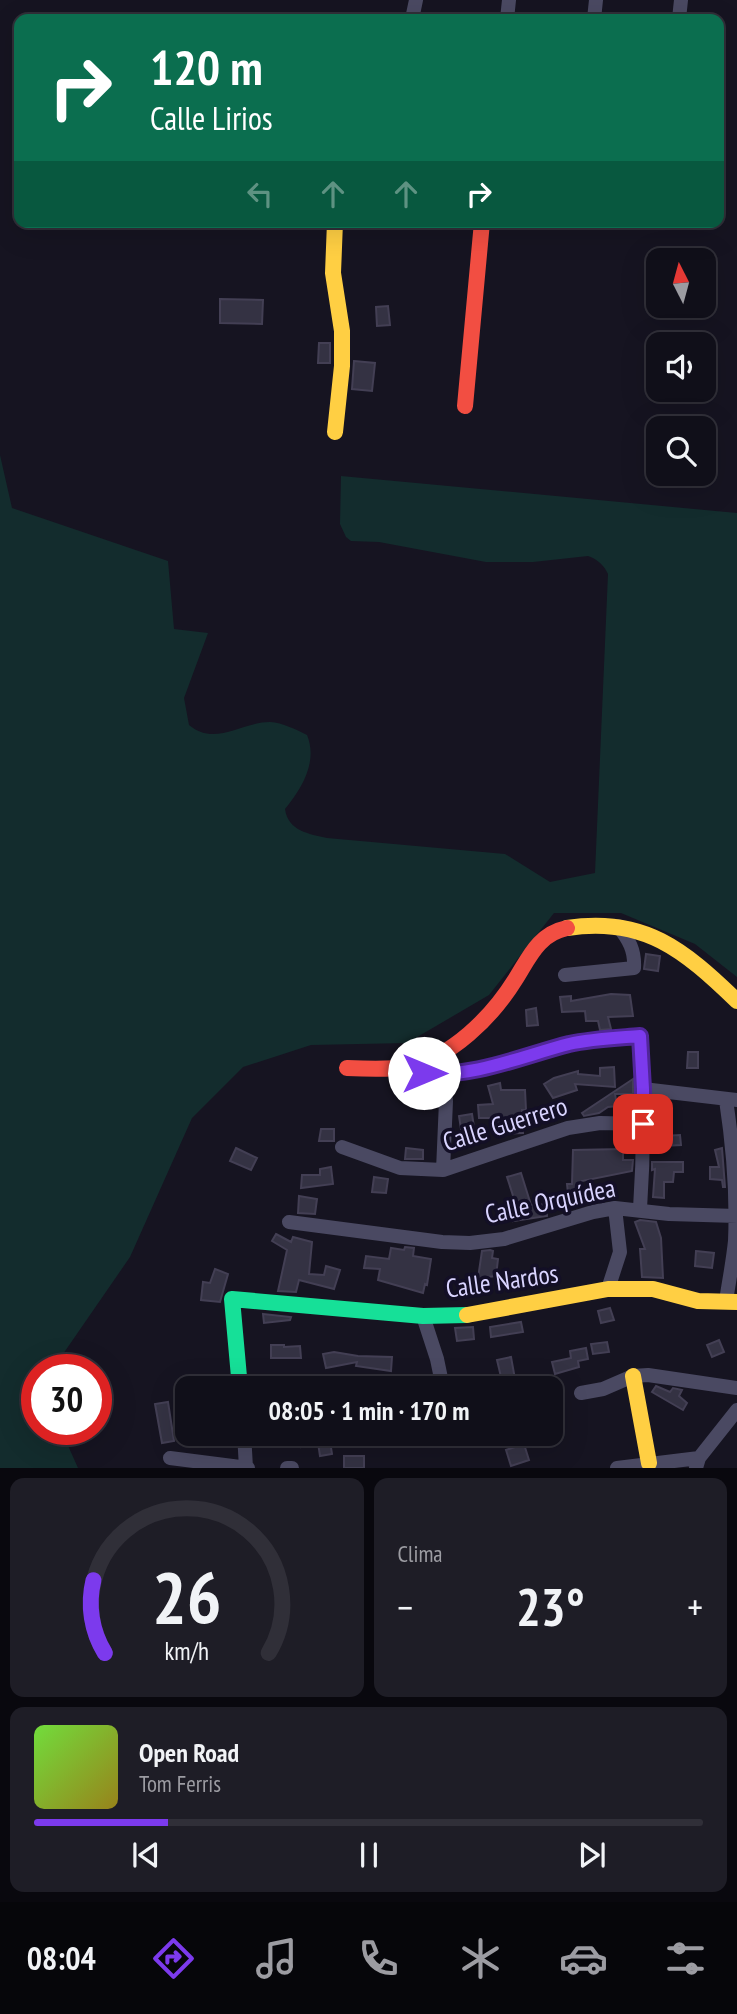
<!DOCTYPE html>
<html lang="es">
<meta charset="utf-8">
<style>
:root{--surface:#100f19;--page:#1e1d26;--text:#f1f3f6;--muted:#9c9ca2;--line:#302f38;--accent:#7c3aed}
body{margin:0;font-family:"PT Sans Narrow",sans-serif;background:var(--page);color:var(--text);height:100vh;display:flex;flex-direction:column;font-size:26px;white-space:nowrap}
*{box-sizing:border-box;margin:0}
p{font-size:23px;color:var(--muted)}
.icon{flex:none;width:38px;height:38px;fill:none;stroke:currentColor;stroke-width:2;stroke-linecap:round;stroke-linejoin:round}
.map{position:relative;height:1468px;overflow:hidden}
.side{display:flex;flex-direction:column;gap:10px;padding:10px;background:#09080e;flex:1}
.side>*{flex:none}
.banner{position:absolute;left:14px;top:14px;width:710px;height:214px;border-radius:14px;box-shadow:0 7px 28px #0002,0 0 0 2px var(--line);background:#0b6e4f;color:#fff;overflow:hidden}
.needle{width:46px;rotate:354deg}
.tools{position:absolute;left:646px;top:248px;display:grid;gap:14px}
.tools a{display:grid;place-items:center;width:70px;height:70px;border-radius:14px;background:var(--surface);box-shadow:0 7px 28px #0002,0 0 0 2px var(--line);font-size:35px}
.speed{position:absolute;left:21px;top:1354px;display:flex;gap:14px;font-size:35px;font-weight:700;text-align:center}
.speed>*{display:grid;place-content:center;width:91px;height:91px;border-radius:50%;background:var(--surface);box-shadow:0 7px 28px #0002,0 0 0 2px var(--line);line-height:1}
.speed .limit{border:10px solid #d22;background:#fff;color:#111}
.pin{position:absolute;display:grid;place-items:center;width:60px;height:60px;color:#fff;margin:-30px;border-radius:14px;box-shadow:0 4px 10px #0006}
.me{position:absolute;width:77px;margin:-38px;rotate:90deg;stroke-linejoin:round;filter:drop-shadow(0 0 5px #0008)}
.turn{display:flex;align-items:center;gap:24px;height:147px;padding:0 21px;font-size:32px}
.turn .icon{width:91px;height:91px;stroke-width:2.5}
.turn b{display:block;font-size:49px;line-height:60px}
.lanes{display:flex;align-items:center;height:66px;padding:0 21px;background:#0003;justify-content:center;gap:35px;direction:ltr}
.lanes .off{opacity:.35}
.big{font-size:52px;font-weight:800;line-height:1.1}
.side .widget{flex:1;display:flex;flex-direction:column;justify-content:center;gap:10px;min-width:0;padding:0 24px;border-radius:14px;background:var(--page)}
.side .dial{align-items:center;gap:0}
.dial svg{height:182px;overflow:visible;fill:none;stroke:var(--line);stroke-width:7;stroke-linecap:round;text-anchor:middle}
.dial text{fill:var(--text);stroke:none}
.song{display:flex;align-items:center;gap:21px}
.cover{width:84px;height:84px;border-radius:10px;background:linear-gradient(135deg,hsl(100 70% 55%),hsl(50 70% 35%))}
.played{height:7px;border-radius:4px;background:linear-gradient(90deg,var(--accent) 20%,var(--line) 20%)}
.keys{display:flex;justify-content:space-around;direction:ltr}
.heat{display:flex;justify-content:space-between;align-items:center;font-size:38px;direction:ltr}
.side .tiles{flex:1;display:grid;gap:10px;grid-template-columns:1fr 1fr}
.widget:last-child{grid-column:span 2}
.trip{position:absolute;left:175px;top:1376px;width:388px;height:70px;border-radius:14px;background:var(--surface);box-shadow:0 7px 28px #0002,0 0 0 2px var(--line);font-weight:800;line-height:70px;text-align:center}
.tabs{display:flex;height:112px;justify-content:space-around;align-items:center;background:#06060a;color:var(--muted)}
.tabs .icon{width:49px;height:49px}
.tabs .current{color:var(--accent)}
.tabs b{font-size:32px;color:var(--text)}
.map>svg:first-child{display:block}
.green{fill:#132c2d}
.building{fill:#343243;stroke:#433f54;stroke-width:2}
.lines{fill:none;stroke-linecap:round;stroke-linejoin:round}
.street{stroke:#4a4962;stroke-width:14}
.fast{stroke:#16e098;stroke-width:16}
.slow{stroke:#ffcf43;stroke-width:16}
.jam{stroke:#f24e42;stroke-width:16}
.route-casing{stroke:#51269a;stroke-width:18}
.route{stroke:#7c3aed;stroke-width:12}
.labels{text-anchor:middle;stroke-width:7;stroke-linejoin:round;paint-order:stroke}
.street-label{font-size:26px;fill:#d9d4ff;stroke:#130f26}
</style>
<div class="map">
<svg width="737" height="1468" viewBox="0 0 737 1468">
<rect width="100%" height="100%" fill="#161421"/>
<!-- green -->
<path class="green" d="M 0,455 L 12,508 L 168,561 L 174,629 L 208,633 L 184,698 L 189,725 C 215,747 241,722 270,722 C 283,723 295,729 307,735 C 318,762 302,788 285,809 C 288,831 309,834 327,838 L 505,854 L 550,882 L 595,873 L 608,574 C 604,565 597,559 588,556 L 533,562 L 486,562 L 379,542 L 351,541 L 346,537 L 340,524 L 341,476 L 737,513 L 737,977 L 695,944 L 621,913 L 554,913 L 489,995 L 407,1043 L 311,1045 L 243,1067 L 192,1118 L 130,1257 L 52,1370 L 37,1370 L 37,1430 L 61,1430 L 78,1468 L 0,1468 Z"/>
<!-- building -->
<path class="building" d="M 220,299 L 263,300 L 262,324 L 220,323 Z
M 388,306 L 390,325 L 377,326 L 376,307 Z
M 319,343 L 330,343 L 330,363 L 318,363 Z
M 354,361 L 375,363 L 372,391 L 352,389 Z
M 646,954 L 660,956 L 658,971 L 644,969 Z
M 611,994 L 630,995 L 633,1016 L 608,1017 L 611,1029 L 600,1030 L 598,1021 L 586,1021 L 585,1011 L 562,1012 L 560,997 L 571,996 L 571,1001 Z
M 536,1008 L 538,1025 L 527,1026 L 526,1010 Z
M 688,1052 L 698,1052 L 698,1068 L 687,1068 Z
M 614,1067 L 615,1087 L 575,1084 L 577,1090 L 553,1098 L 544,1084 L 554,1078 L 578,1071 L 578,1074 L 600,1076 L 600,1068 Z
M 633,1079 L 633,1094 L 615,1094 L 617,1106 L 608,1107 L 599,1113 L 584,1116 L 582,1113 Z
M 500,1083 L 501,1090 L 525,1090 L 526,1110 L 522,1110 L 523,1133 L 494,1134 L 494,1118 L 479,1118 L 478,1105 L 493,1104 L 488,1086 Z
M 472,1114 L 474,1127 L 461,1129 L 459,1116 Z
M 321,1129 L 334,1129 L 334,1141 L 319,1141 Z
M 680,1135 L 681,1145 L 663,1146 L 663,1136 Z
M 236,1148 L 257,1158 L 251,1170 L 230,1161 Z
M 406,1148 L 423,1150 L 423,1159 L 405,1159 Z
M 722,1148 L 725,1187 L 723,1187 L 722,1180 L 710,1179 L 710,1167 L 719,1167 L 715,1150 Z
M 623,1149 L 623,1160 L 633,1160 L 632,1171 L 582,1181 L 583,1202 L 569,1203 L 567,1184 L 572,1184 L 573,1150 Z
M 652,1162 L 683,1162 L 683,1172 L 674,1172 L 673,1182 L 664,1182 L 664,1198 L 653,1197 L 655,1169 L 652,1170 Z
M 331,1167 L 333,1184 L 301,1188 L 302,1175 L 320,1175 L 320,1169 Z
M 521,1173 L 531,1205 L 546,1204 L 547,1216 L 513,1221 L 511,1206 L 516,1205 L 507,1177 Z
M 374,1177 L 388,1179 L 386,1193 L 372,1192 Z
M 299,1196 L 317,1199 L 315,1214 L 298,1213 Z
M 640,1220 L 656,1222 L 661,1238 L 663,1278 L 642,1277 L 640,1249 L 645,1249 L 635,1222 Z
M 276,1234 L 291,1242 L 293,1237 L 312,1242 L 309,1274 L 324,1275 L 326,1266 L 340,1270 L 334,1289 L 299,1280 L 296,1292 L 278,1291 L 287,1250 L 272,1241 Z
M 405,1247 L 414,1248 L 413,1256 L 431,1259 L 427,1285 L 425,1284 L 423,1293 L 378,1280 L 380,1269 L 364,1268 L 366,1256 L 389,1259 L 391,1248 L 404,1250 Z
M 490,1250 L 493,1251 L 492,1258 L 498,1259 L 496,1276 L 478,1278 L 482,1251 Z
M 696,1251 L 714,1253 L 712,1268 L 695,1266 Z
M 215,1269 L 228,1274 L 220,1302 L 201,1300 L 203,1282 L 210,1283 Z
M 610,1308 L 614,1320 L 601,1323 L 598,1311 Z
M 263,1314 L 291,1317 L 290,1320 L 264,1323 Z
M 521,1322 L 523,1332 L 491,1337 L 490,1327 Z
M 473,1327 L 474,1339 L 457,1341 L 455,1328 Z
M 719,1340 L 724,1352 L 712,1357 L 707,1345 Z
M 607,1342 L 609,1352 L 593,1354 L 591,1344 Z
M 271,1345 L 284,1345 L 284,1347 L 300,1346 L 301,1358 L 271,1358 Z
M 586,1348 L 588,1359 L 578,1361 L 579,1367 L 555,1374 L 552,1362 L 571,1358 L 570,1351 Z
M 334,1352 L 358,1356 L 392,1357 L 391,1371 L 356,1366 L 357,1362 L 326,1368 L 323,1354 Z
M 511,1357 L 515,1379 L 502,1381 L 497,1360 Z
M 656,1386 L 670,1392 L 673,1388 L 682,1390 L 679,1396 L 687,1403 L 683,1410 L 652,1392 Z
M 168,1402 L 174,1441 L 162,1443 L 155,1404 Z
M 299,1433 L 317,1433 L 318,1444 L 301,1447 Z
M 329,1435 L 332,1454 L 320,1456 L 317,1436 Z
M 524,1444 L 529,1460 L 511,1466 L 506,1450 Z
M 344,1456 L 364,1456 L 364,1468 L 344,1468 Z"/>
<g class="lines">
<!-- street -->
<path class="street" d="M 412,19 L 416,0
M 507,19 L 509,0
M 594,19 L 596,0
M 679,19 L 681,0
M 565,975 L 634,968 C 635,950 629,940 618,926
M 411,1066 L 424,1073 L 443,1075 L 471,1071 L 572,1043 L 640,1036 C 644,1094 644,1151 640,1209
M 643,1089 L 737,1100
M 726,1100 C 733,1146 737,1195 735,1241 C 733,1261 729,1281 726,1301
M 342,1147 L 400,1168 L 443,1170 L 568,1128 L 600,1123 L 643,1124
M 443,1170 L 446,1101 L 443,1075
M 289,1222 L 442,1242 L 470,1243 L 504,1239 L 593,1212 L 615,1208 L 669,1214 L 737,1216
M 608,1289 L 620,1252 L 615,1208
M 423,1316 L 437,1359 L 443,1388
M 239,1381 L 306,1388
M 581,1393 L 603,1389 L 633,1376 L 648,1375 L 737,1388
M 244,1433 L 246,1468
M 170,1458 L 248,1468
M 287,1468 L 292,1468
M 617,1468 L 699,1458
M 696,1468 L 699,1458 L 737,1410"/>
<!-- fast -->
<path class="fast" d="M 240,1388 L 232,1299 L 423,1316 L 467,1315"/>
<!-- slow -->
<path class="slow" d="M 335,222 L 333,273 L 342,331 L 342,366 L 335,432
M 567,928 C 644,916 684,950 737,1001
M 467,1315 L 608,1289 L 653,1289 L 698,1301 L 737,1302
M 633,1376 L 649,1463"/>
<!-- jam -->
<path class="jam" d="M 465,406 L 482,222
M 347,1068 C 367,1069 387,1070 407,1067 C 451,1058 492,1017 515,980 C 529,958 538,934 567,928"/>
</g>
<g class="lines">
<!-- route casing -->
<g class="route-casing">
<path id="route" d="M 424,1073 C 473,1078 522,1056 569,1044 C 592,1039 616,1038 640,1036 L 643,1089 L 643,1124"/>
</g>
<!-- route -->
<use href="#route" class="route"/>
</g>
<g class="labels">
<!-- street labels -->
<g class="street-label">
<text transform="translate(505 1124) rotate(-17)" y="9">Calle Guerrero</text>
<text transform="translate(550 1201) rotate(-12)" y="9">Calle Orquídea</text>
<text transform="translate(502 1281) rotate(-8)" y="9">Calle Nardos</text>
</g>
</g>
</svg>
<div class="tools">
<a><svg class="needle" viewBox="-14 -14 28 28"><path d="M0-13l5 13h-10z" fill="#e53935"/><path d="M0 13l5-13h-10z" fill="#9c9ca2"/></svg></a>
<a><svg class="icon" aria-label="sound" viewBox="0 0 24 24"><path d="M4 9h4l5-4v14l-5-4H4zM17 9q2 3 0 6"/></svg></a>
<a><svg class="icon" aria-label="search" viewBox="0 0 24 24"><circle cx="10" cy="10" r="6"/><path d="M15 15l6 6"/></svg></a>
</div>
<div class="speed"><div class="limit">30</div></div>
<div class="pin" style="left:643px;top:1124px;background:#d93025"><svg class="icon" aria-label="arrive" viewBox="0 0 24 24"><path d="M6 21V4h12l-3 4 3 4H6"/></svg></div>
<svg class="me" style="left:424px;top:1073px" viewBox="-20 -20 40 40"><circle r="19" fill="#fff"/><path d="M0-13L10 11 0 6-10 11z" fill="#7c3aed"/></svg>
<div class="trip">08:05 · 1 min · 170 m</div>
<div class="banner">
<div class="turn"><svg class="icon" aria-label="right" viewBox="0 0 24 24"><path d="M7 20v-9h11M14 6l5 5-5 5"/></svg><div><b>120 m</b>Calle Lirios</div></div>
<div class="lanes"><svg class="icon off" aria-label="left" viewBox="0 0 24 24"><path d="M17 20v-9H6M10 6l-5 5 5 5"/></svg><svg class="icon off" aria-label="ahead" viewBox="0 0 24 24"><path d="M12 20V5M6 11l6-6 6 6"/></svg><svg class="icon off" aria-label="ahead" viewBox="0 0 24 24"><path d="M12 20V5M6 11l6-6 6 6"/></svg><svg class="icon" aria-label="right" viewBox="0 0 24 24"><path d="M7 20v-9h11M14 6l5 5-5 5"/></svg></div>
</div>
</div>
<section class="side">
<div class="tiles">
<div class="widget dial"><svg viewBox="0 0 100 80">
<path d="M14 69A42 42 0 1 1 86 69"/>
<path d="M14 69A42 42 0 0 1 9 37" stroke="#7c3aed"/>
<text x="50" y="56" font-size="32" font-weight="700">26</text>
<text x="50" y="72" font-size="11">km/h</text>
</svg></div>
<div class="widget"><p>Clima</p>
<div class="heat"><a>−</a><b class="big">23°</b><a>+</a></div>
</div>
<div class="widget">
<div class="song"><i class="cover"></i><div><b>Open Road</b><p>Tom Ferris</p></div></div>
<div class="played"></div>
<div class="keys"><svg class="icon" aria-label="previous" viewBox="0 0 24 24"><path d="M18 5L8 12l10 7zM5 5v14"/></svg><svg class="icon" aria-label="pause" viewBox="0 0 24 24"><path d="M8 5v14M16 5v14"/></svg><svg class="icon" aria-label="next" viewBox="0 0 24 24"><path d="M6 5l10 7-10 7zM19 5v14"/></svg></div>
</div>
</div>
</section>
<nav class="tabs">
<b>08:04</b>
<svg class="icon current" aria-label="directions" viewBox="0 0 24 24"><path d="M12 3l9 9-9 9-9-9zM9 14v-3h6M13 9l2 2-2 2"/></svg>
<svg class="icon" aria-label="music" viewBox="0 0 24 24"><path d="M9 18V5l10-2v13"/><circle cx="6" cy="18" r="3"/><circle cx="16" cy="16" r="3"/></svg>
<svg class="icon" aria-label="phone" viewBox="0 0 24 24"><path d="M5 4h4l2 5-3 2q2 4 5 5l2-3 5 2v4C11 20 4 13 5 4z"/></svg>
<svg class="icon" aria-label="climate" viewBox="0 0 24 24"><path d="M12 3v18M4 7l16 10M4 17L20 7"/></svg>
<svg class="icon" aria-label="car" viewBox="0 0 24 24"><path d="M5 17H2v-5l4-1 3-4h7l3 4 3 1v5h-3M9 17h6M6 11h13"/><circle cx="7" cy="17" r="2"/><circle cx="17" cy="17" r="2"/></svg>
<svg class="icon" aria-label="filters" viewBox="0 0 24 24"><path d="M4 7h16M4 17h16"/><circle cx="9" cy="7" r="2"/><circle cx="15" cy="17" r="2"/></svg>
</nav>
